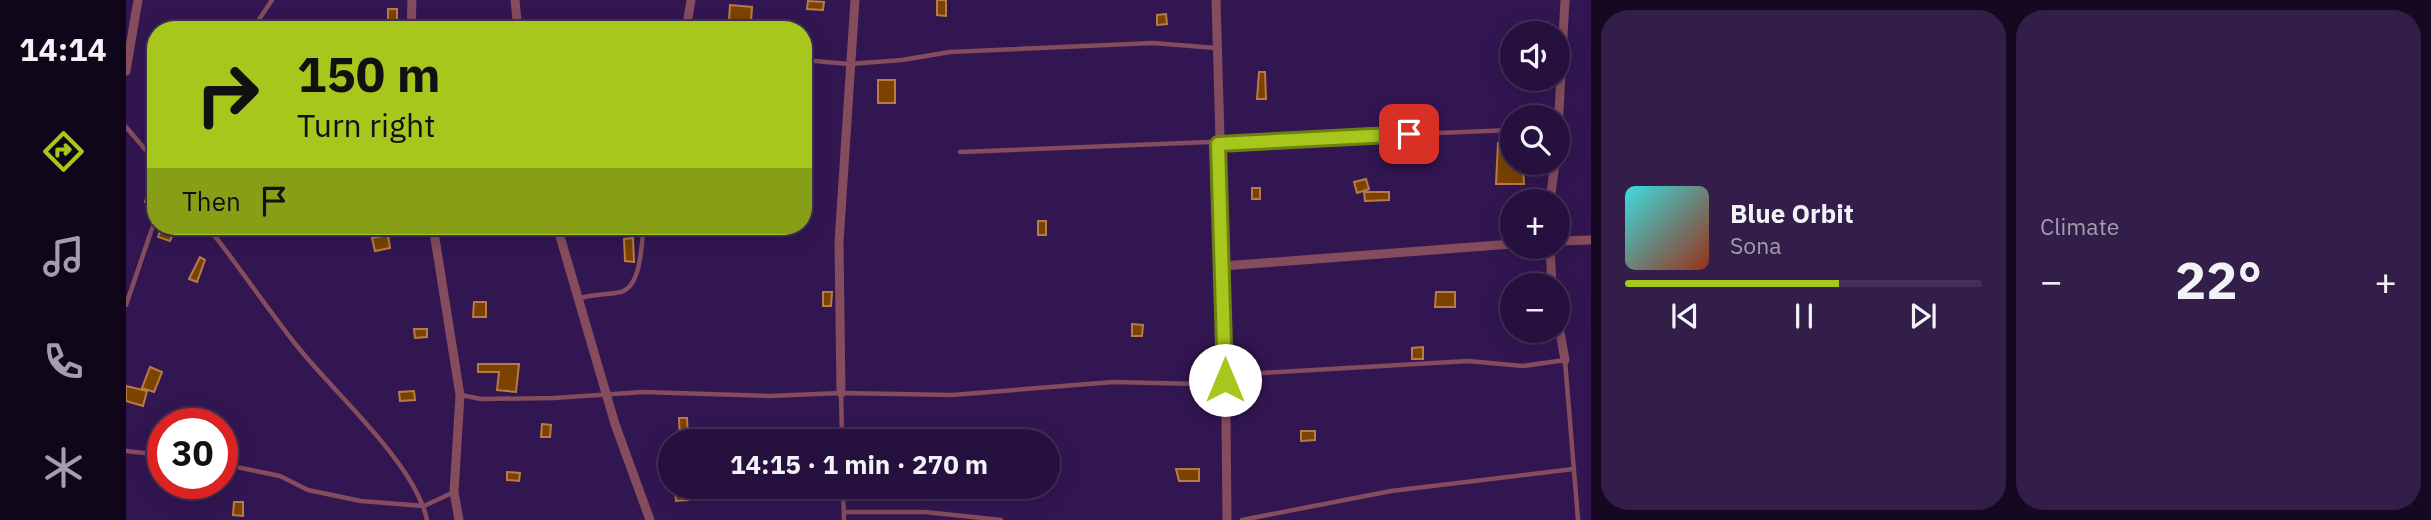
<!DOCTYPE html>
<meta charset="utf-8">
<style>
:root{--surface:#26103e;--page:#321e49;--text:#f1f3f6;--muted:#a49db0;--line:#423058;--accent:#a8c71d}
body{margin:0;font-family:"IBM Plex Sans",sans-serif;background:var(--page);color:var(--text);height:100vh;display:flex;flex-direction:column;font-size:26px;white-space:nowrap}
*{box-sizing:border-box;margin:0}
p{font-size:23px;color:var(--muted)}
.icon{flex:none;width:38px;height:38px;fill:none;stroke:currentColor;stroke-width:2;stroke-linecap:round;stroke-linejoin:round}
.map{position:relative;flex:1;overflow:hidden}
.panel{display:flex;flex-direction:column;gap:10px;padding:10px;background:#150922;width:840px}
.panel>*{flex:none}
.hud{position:absolute;left:21px;top:21px;width:665px;height:214px;border-radius:28px;box-shadow:0 4px 18px #0003,0 0 0 2px var(--line);background:#a8c71d;color:#111;overflow:hidden}
.tools{position:absolute;left:1374px;top:21px;display:grid;gap:14px}
.tools a{display:grid;place-items:center;width:70px;height:70px;border-radius:50%;background:var(--surface);box-shadow:0 4px 18px #0003,0 0 0 2px var(--line);font-size:35px}
.speed{position:absolute;left:21px;top:408px;display:flex;gap:14px;font-size:35px;font-weight:700;text-align:center}
.speed>*{display:grid;place-content:center;width:91px;height:91px;border-radius:50%;background:var(--surface);box-shadow:0 4px 18px #0003,0 0 0 2px var(--line);line-height:1}
.speed .limit{border:10px solid #d22;background:#fff;color:#111}
.pin{position:absolute;display:grid;place-items:center;width:60px;height:60px;color:#fff;margin:-30px;border-radius:14px;box-shadow:0 4px 10px #0006}
.me{position:absolute;width:77px;margin:-38px;rotate:0deg;stroke-linejoin:round;filter:drop-shadow(0 0 5px #0008)}
.turn{display:flex;align-items:center;gap:24px;height:147px;padding:0 35px;font-size:32px}
.turn .icon{width:91px;height:91px;stroke-width:2.5}
.turn b{display:block;font-size:49px;line-height:60px}
.then{display:flex;align-items:center;height:66px;padding:0 35px;background:#0003;gap:14px;font-size:26px}
.big{font-size:52px;font-weight:700;line-height:1.1}
.panel .card{flex:1;display:flex;flex-direction:column;justify-content:center;gap:10px;min-width:0;padding:0 24px;border-radius:28px;background:var(--page)}
.song{display:flex;align-items:center;gap:21px}
.cover{width:84px;height:84px;border-radius:10px;background:linear-gradient(135deg,hsl(180 70% 55%),hsl(10 70% 35%))}
.played{height:7px;border-radius:4px;background:linear-gradient(90deg,var(--accent) 60%,var(--line) 60%)}
.keys{display:flex;justify-content:space-around;direction:ltr}
.heat{display:flex;justify-content:space-between;align-items:center;font-size:38px;direction:ltr}
.panel .tiles{flex:1;display:grid;gap:10px;grid-template-columns:repeat(2,1fr)}
.trip{position:absolute;left:532px;top:429px;width:402px;height:70px;border-radius:35px;background:var(--surface);box-shadow:0 4px 18px #0003,0 0 0 2px var(--line);font-weight:700;line-height:70px;text-align:center}
main{display:flex;flex:1;min-height:0}
.menu{display:flex;flex-direction:column;width:126px;justify-content:space-around;align-items:center;background:#0f0619;color:var(--muted)}
.menu .icon{width:49px;height:49px}
.menu .selected{color:var(--accent)}
.menu b{font-size:32px;color:var(--text)}
.map>svg:first-child{display:block}
.building{fill:#7c4300;stroke:#b97b45;stroke-width:2}
.lines{fill:none;stroke-linecap:round;stroke-linejoin:round}
.service{stroke:#854c5d;stroke-width:4.5}
.minor{stroke:#854c5d;stroke-width:9}
.route-casing{stroke:#6d8113;stroke-width:18}
.route{stroke:#a8c71d;stroke-width:12}
</style>
<main>
<nav class="menu">
<b>14:14</b>
<svg class="icon selected" aria-label="directions" viewBox="0 0 24 24"><path d="M12 3l9 9-9 9-9-9zM9 14v-3h6M13 9l2 2-2 2"/></svg>
<svg class="icon" aria-label="music" viewBox="0 0 24 24"><path d="M9 18V5l10-2v13"/><circle cx="6" cy="18" r="3"/><circle cx="16" cy="16" r="3"/></svg>
<svg class="icon" aria-label="phone" viewBox="0 0 24 24"><path d="M5 4h4l2 5-3 2q2 4 5 5l2-3 5 2v4C11 20 4 13 5 4z"/></svg>
<svg class="icon" aria-label="climate" viewBox="0 0 24 24"><path d="M12 3v18M4 7l16 10M4 17L20 7"/></svg>
</nav>
<div class="map">
<svg width="1465" height="520" viewBox="0 0 1465 520">
<rect width="100%" height="100%" fill="#321652"/>
<!-- building -->
<path class="building" d="M 811,0 L 820,0 L 820,16 L 811,15 Z
M 682,1 L 698,2 L 697,10 L 681,9 Z
M 604,5 L 626,7 L 625,22 L 603,20 Z
M 262,9 L 271,9 L 271,20 L 262,20 Z
M 1040,14 L 1041,24 L 1031,25 L 1031,15 Z
M 1133,72 L 1139,72 L 1140,99 L 1131,99 Z
M 752,80 L 769,80 L 769,103 L 752,103 Z
M 1372,143 L 1386,143 L 1386,168 L 1397,168 L 1398,184 L 1370,184 Z
M 1240,179 L 1243,189 L 1231,193 L 1228,182 Z
M 1126,188 L 1134,188 L 1134,199 L 1126,199 Z
M 22,190 L 30,191 L 30,204 L 19,202 Z
M 1238,192 L 1263,192 L 1263,200 L 1239,201 Z
M 912,221 L 920,221 L 920,235 L 912,235 Z
M 36,226 L 50,226 L 44,241 L 32,237 Z
M 262,235 L 264,248 L 249,251 L 246,238 Z
M 507,238 L 508,262 L 499,261 L 498,239 Z
M 74,257 L 79,260 L 71,282 L 63,279 Z
M 697,292 L 706,292 L 705,306 L 697,306 Z
M 1310,292 L 1329,292 L 1329,307 L 1309,307 Z
M 348,302 L 360,302 L 360,317 L 347,317 Z
M 1006,324 L 1017,325 L 1016,336 L 1006,336 Z
M 288,329 L 301,329 L 301,337 L 289,338 Z
M 1297,347 L 1297,359 L 1286,359 L 1286,348 Z
M 352,364 L 393,364 L 390,392 L 371,390 L 373,372 L 352,372 Z
M 24,367 L 36,372 L 28,392 L 16,388 Z
M 0,386 L 21,391 L 17,406 L 0,401 Z
M 288,391 L 289,400 L 274,401 L 273,392 Z
M 553,418 L 561,418 L 562,439 L 554,440 Z
M 416,424 L 425,425 L 424,437 L 415,437 Z
M 1175,431 L 1189,431 L 1189,440 L 1175,441 Z
M 1050,469 L 1073,469 L 1073,481 L 1053,481 Z
M 381,472 L 394,473 L 393,481 L 381,480 Z
M 561,489 L 562,500 L 550,501 L 549,491 Z
M 108,502 L 117,502 L 117,516 L 107,515 Z"/>
<g class="lines">
<!-- service -->
<path class="service" d="M 126,30 L 146,0
M 677,60 L 723,64 L 776,60 L 824,52 L 1027,43 L 1090,48
M 0,127 L 30,162
M 834,152 L 1386,130
M 81,226 C 112,265 140,307 171,346 C 208,393 289,463 301,520
M 451,299 C 466,294 481,295 495,292 C 516,286 515,243 518,226
M 0,305 L 30,217
M 715,394 L 716,441
M 335,395 L 355,399 L 428,398 L 517,392 L 643,396 L 715,393 L 826,395 L 987,382 L 1074,384 L 1099,380 L 1118,374 L 1342,361 L 1397,366 L 1439,360 L 1452,520
M 0,451 L 37,455
M 96,464 L 154,476 L 182,490 L 235,501 L 298,506 L 328,492
M 717,486 L 718,520
M 718,512 L 799,512 L 875,520
M 1116,520 L 1265,491 L 1447,469"/>
<!-- minor -->
<path class="minor" d="M 389,0 L 392,30
M 1090,0 L 1099,311 L 1101,520
M 285,30 L 286,0
M 560,30 L 565,0
M 0,71 L 12,0
M 1432,130 L 1439,0
M 1424,201 L 1429,163
M 307,226 L 334,395 L 328,492 L 333,520
M 431,226 L 489,424 L 524,520
M 1432,241 L 1465,240
M 1424,247 L 1426,285
M 1097,266 L 1386,244
M 1432,321 L 1439,360
M 715,393 L 713,242 L 729,0"/>
</g>
<g class="lines">
<!-- route casing -->
<g class="route-casing">
<path id="route" d="M 1099,380 L 1092,144 L 1283,134"/>
</g>
<!-- route -->
<use href="#route" class="route"/>
</g>
</svg>
<div class="tools">
<a><svg class="icon" aria-label="sound" viewBox="0 0 24 24"><path d="M4 9h4l5-4v14l-5-4H4zM17 9q2 3 0 6"/></svg></a>
<a><svg class="icon" aria-label="search" viewBox="0 0 24 24"><circle cx="10" cy="10" r="6"/><path d="M15 15l6 6"/></svg></a>
<a>+</a>
<a>−</a>
</div>
<div class="speed"><div class="limit">30</div></div>
<div class="pin" style="left:1283px;top:134px;background:#d93025"><svg class="icon" aria-label="arrive" viewBox="0 0 24 24"><path d="M6 21V4h12l-3 4 3 4H6"/></svg></div>
<svg class="me" style="left:1099px;top:380px" viewBox="-20 -20 40 40"><circle r="19" fill="#fff"/><path d="M0-13L10 11 0 6-10 11z" fill="#a8c71d"/></svg>
<div class="trip">14:15 · 1 min · 270 m</div>
<div class="hud">
<div class="turn"><svg class="icon" aria-label="right" viewBox="0 0 24 24"><path d="M7 20v-9h11M14 6l5 5-5 5"/></svg><div><b>150 m</b>Turn right</div></div>
<div class="then">Then<svg class="icon" aria-label="arrive" viewBox="0 0 24 24"><path d="M6 21V4h12l-3 4 3 4H6"/></svg></div>
</div>
</div>
<section class="panel">
<div class="tiles">
<div class="card">
<div class="song"><i class="cover"></i><div><b>Blue Orbit</b><p>Sona</p></div></div>
<div class="played"></div>
<div class="keys"><svg class="icon" aria-label="previous" viewBox="0 0 24 24"><path d="M18 5L8 12l10 7zM5 5v14"/></svg><svg class="icon" aria-label="pause" viewBox="0 0 24 24"><path d="M8 5v14M16 5v14"/></svg><svg class="icon" aria-label="next" viewBox="0 0 24 24"><path d="M6 5l10 7-10 7zM19 5v14"/></svg></div>
</div>
<div class="card"><p>Climate</p>
<div class="heat"><a>−</a><b class="big">22°</b><a>+</a></div>
</div>
</div>
</section>
</main>
